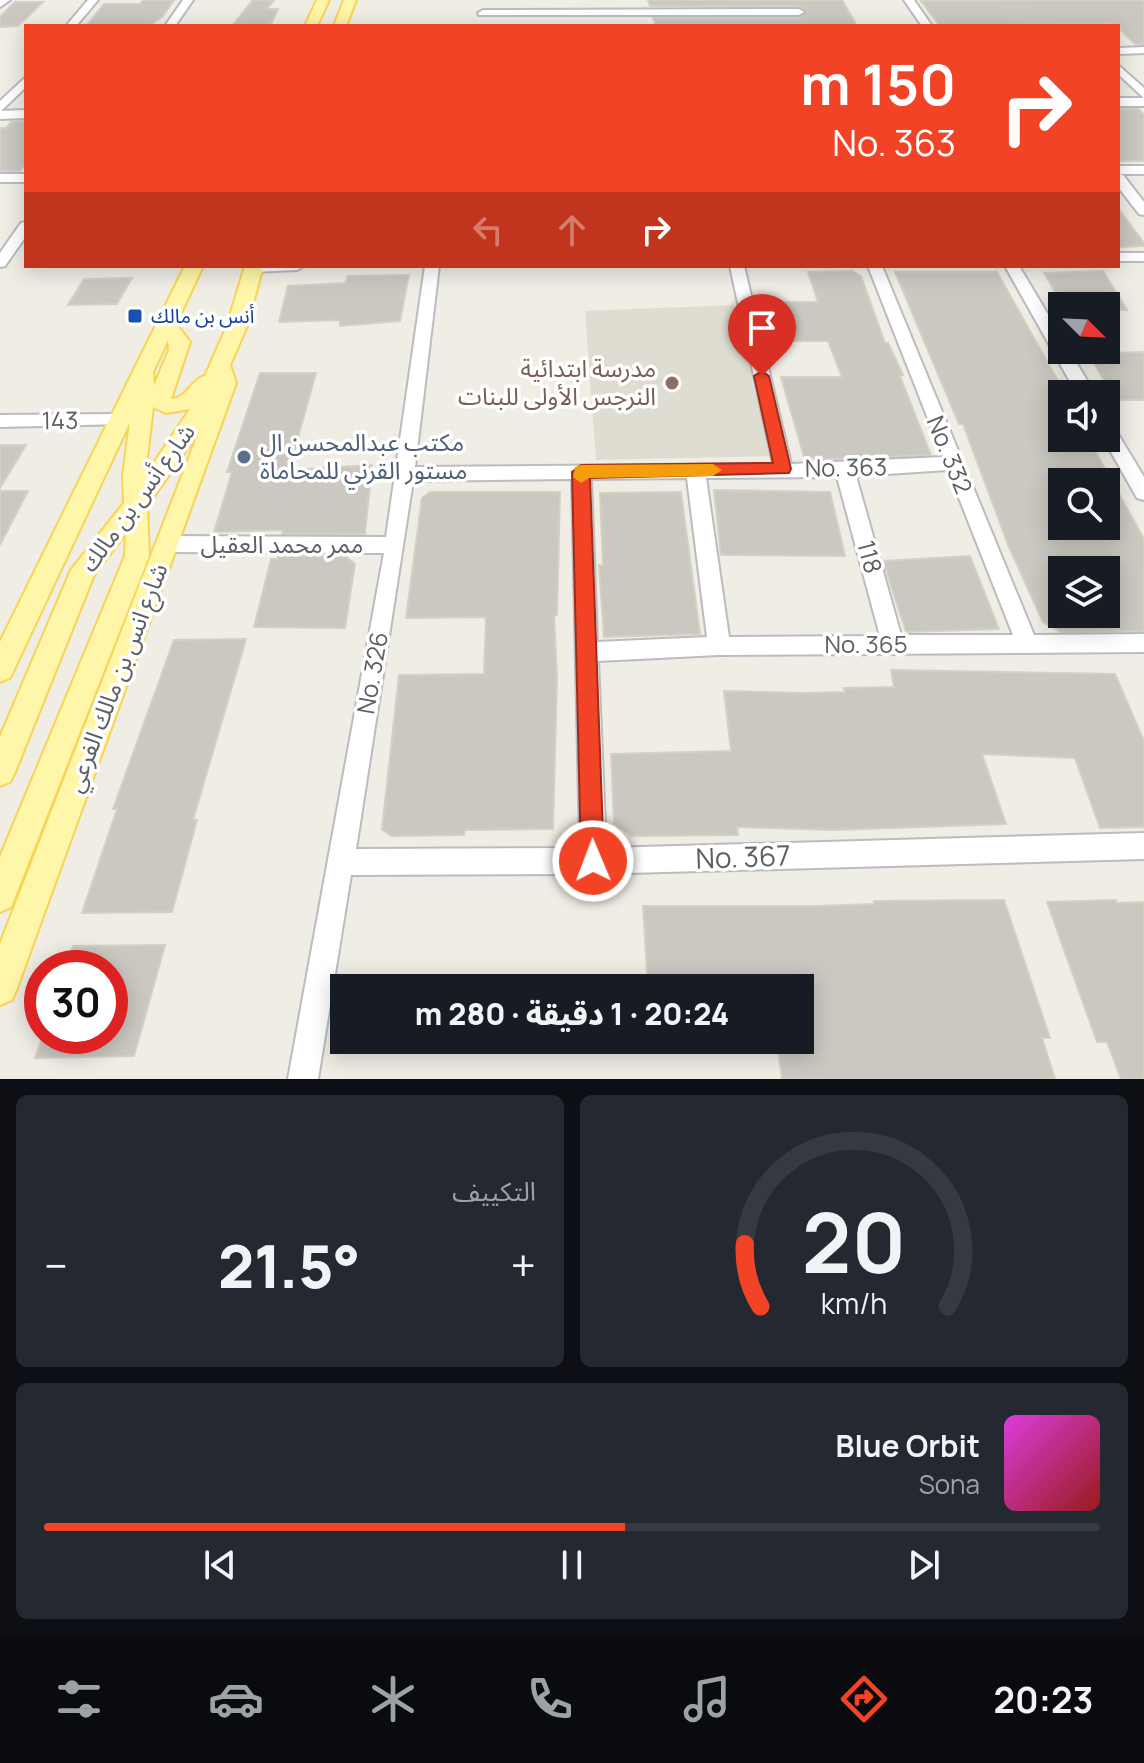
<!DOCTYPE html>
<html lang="ar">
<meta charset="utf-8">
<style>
:root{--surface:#171b24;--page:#242831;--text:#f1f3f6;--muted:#9ea1a6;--line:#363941;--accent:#f24327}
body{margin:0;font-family:Manrope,"Noto Sans Arabic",sans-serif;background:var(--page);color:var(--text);direction:rtl;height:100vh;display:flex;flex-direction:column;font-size:30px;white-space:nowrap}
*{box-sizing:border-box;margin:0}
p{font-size:26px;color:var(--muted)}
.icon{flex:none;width:44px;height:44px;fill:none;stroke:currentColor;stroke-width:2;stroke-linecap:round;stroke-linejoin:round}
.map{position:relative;height:1079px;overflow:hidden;direction:ltr}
.side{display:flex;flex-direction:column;gap:16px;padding:16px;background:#0d0f14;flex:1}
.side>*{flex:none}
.top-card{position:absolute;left:24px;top:24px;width:1096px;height:244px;border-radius:0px;box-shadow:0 4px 20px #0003;direction:rtl;background:#f24327;color:#fff;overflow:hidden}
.needle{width:52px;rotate:114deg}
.buttons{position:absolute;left:1048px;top:292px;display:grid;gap:16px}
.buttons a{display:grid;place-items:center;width:72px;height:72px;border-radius:0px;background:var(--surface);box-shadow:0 4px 20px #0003;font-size:40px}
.speed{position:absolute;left:24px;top:950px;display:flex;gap:16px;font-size:40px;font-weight:700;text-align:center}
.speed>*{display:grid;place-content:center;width:104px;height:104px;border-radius:50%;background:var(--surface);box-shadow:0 4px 20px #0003;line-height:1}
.speed .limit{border:12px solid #d22;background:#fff;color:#111}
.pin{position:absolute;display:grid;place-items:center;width:68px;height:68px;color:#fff;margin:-82px -34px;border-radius:50% 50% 50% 0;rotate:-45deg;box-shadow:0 0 8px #0007}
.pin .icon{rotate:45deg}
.me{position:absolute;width:88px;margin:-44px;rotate:359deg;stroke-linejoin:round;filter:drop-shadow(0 0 6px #0008)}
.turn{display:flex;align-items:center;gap:28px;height:168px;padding:0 32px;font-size:36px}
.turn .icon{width:104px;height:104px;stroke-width:2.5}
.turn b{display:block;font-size:56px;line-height:68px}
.lanes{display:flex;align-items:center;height:76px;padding:0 32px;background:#0003;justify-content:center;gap:40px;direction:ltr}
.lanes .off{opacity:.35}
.big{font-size:60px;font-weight:800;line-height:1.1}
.side .widget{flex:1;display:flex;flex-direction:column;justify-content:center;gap:12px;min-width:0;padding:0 28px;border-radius:12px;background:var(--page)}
.side .dial{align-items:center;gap:0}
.dial svg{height:208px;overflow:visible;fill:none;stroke:var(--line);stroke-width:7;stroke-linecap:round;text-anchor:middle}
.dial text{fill:var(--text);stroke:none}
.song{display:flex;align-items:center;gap:24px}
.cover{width:96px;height:96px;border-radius:12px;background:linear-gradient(135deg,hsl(300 70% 55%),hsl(0 70% 35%))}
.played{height:8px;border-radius:4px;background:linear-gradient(90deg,var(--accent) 55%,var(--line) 55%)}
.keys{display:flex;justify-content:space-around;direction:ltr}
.heat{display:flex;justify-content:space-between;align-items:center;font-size:44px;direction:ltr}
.side .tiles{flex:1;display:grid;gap:16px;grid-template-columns:1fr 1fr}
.widget:last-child{grid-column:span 2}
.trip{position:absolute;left:330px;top:974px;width:484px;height:80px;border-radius:0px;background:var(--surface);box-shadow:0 4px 20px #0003;font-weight:800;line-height:80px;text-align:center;direction:rtl}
.dock{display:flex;height:128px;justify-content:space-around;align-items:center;background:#090b0e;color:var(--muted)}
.dock .icon{width:56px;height:56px}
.dock .selected{color:var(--accent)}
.dock b{font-size:36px;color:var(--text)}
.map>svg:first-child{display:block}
.education{fill:#dfddd2}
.building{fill:#cac8c1;stroke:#d4d0c2;stroke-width:2;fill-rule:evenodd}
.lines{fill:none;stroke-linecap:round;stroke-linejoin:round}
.minor-casing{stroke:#b9bcc1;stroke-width:4}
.major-casing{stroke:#f8d454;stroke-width:4}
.minor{fill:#fff;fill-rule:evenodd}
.major{fill:#fff6a9;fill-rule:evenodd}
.route{fill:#f24327;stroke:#9d2c19;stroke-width:2}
.slow{fill:#f59e0b}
.transit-dot{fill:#1a4fb4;stroke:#fff;stroke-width:3}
.education-dot{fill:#8d6e63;stroke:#fff;stroke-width:3}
.service-dot{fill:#5c6f8a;stroke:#fff;stroke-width:3}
.labels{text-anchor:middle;stroke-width:7;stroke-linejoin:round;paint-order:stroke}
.far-transit-label{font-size:20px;fill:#164399;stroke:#fff;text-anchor:start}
.education-label{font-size:24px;fill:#785e54;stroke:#fff;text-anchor:end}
.street-label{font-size:24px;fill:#5c6065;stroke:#fff}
.service-label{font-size:24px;fill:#4e5e75;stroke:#fff;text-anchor:start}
.near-street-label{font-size:28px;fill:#5c6065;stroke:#fff}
</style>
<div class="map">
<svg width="1144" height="1079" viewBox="0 0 1144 1079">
<rect width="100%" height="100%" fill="#efede4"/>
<!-- education -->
<path class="education" d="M 734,305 L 771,456 L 596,460 L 585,311 Z"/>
<!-- building -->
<path class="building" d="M 143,0 L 174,0 L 162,17 L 149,26 L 86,26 L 104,4 L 140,4 Z
M 253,0 L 274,0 L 267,9 L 278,9 L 270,26 L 232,26 Z
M 648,0 L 842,0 L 857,26 L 656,26 L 653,18 L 799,18 L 807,11 L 799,6 L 650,6 Z
M 1144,0 L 1144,44 L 1135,44 L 1113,23 L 940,26 L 921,1 Z
M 15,2 L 43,2 L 18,26 L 0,27 L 0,17 Z
M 1118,109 L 1139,109 L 1144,115 L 1144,161 L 1118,161 Z
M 26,121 L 26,163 L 20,171 L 0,171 L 0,128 L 6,128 L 11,122 Z
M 1118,208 L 1144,243 L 1144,246 L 1118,247 Z
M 852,271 L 861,276 L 885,343 L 888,343 L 903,375 L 900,376 L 931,455 L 805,460 L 781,377 L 842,377 L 828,341 L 773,341 L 763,302 L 818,302 L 808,272 Z
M 1103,271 L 1127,310 L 1106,310 L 1106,306 L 1063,306 L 1044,273 Z
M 895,272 L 997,272 L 1062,388 L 1062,438 L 1088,438 L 1144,539 L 1144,631 L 1061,632 L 1043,622 L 1009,547 L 963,424 L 959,424 ZM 1062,482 L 1106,482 L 1106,526 L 1062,526 ZM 1062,570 L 1106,570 L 1106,614 L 1062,614 Z
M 409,275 L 400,321 L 340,326 L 340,320 L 279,322 L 288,286 L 345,283 L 348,276 Z
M 132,278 L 117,304 L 68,305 L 84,279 Z
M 1144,352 L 1144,400 L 1115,400 L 1089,354 Z
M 260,373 L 316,373 L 289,470 L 372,465 L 365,534 L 282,534 L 283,530 L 214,532 L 232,472 L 227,472 Z
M 0,445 L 26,445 L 0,488 Z
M 714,490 L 830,492 L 845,556 L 721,555 Z
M 0,491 L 28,491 L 0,545 Z
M 430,492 L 560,492 L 557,615 L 554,615 L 557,677 L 553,829 L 465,830 L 464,835 L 391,836 L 382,829 L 399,675 L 484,674 L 486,617 L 406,618 L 422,498 Z
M 681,492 L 700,634 L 604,637 L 599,565 L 603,565 L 600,493 Z
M 278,556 L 345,556 L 355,564 L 345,628 L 254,627 L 271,559 L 278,559 Z
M 970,556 L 999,629 L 906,632 L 883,561 Z
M 246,639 L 193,820 L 197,820 L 172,912 L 82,913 L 117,809 L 113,809 L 174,640 Z
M 891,670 L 1115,674 L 1144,741 L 1144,827 L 1100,828 L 1075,758 L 982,754 L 1006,824 L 834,830 L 737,827 L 738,835 L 632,836 L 614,823 L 611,754 L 731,751 L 724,691 L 805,693 L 845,692 L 844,688 L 894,687 Z
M 1004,900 L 1050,1038 L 1042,1038 L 1055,1079 L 782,1079 L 777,1040 L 800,1040 L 800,988 L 648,988 L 643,906 L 817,906 L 875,904 L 874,901 Z
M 1116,900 L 1117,903 L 1144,902 L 1144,1079 L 1121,1079 L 1107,1042 L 1097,1042 L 1047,902 Z
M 165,945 L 134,1056 L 35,1058 L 43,1036 L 110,1036 L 110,968 L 66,968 L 73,946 Z"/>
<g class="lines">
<!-- minor casing -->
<g class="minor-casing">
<path id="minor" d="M 0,0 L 10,0 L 0,7 Z
M 88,0 L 98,0 L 76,26 L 66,26 Z
M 183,0 L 193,0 L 175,26 L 165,26 Z
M 904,0 L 914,0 L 932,26 L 922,26 Z
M 483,10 L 799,9 L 804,12 L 799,15 L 479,15 L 478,13 Z
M 1144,47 L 1144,53 L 1118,54 L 1118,48 Z
M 1118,65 L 1144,88 L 1144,98 L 1118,74 Z
M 26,77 L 26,87 L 1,111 L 26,110 L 26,118 L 0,119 L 0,101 Z
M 1118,98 L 1144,98 L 1144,106 L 1118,106 Z
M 1118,166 L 1144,166 L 1144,174 L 1118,174 Z
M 0,174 L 26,174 L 26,182 L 0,182 Z
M 1118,174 L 1123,175 L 1144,202 L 1144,215 L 1139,214 L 1118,187 Z
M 26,222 L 26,236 L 5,266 L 0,267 L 0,253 L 21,223 Z
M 1118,253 L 1144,253 L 1144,261 L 1118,261 Z
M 247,266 L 304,266 L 297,270 L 253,272 L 248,271 Z
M 425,266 L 439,266 L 415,467 L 773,464 L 730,266 L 744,266 L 791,464 L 943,457 L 868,266 L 882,266 L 1034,635 L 1144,634 L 1144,652 L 719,655 L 598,661 L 606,848 L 1144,833 L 1144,859 L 593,874 L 351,875 L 318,1079 L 288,1079 L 384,553 L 169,552 L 162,549 L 159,544 L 162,539 L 169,536 L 386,537 ZM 948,470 L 1013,635 L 901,635 L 856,476 ZM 837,477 L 880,636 L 729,637 L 706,478 ZM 687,478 L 707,637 L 597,642 L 591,479 ZM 572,479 L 580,848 L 356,849 L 413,481 Z
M 1005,266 L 1019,266 L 1062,338 L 1062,350 L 1069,350 L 1095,394 L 1077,394 Z
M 119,414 L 128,420 L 125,424 L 0,427 L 0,415 Z
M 1106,422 L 1112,424 L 1144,477 L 1144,500 L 1137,498 L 1103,438 L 1106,438 Z"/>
</g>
<!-- major casing -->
<g class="major-casing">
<path id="major" d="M 317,0 L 329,0 L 317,26 L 305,26 Z
M 344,0 L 356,0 L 346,26 L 334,26 Z
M 185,266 L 203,266 L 176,324 L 190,342 L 171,399 C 188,398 190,380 205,376 L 227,326 L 245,266 L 263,266 L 247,326 L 230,365 L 236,383 L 17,988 L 12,1000 L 0,1005 L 0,944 L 199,432 L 147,506 L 149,556 L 11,907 L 0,912 L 0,857 L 125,556 L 126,533 L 94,575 L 15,772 L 10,782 L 0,786 L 0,737 L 71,570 L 124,503 L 123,475 L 130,422 L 10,678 L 0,682 L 0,642 ZM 168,340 L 169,350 L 154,386 L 153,372 ZM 153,407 L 166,413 L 190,409 L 145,476 Z"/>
</g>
<!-- minor -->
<use href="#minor" class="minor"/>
<!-- major -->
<use href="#major" class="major"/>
</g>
<!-- route -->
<path class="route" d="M 762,371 L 769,376 L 791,469 L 789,473 L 590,478 L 604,861 L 601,869 L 593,872 L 584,869 L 581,861 L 572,472 L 581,465 L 773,463 L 754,376 Z"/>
<!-- slow -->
<path class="slow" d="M 713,464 L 722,470 L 713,476 L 589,478 L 581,483 L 573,477 L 575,467 L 581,465 Z"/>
<!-- markers -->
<rect class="transit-dot" x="127" y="308" width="16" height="16" rx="4"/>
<circle class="education-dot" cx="672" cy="383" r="8"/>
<circle class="service-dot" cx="244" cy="457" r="8"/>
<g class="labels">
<!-- far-transit labels -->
<g class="far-transit-label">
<text x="151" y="323">أنس بن مالك</text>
</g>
<!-- education labels -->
<g class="education-label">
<text x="656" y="377">مدرسة ابتدائية<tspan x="656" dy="28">النرجس الأولى للبنات</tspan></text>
</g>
<!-- street labels -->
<g class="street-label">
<text transform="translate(60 421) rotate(-1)" y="8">143</text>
<text transform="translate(949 455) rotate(68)" y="8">No. 332</text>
<text transform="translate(846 468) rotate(-1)" y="8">No. 363</text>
<text transform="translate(138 498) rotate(-54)" y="8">شارع أنس بن مالك</text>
<text x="282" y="553">ممر محمد العقيل</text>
<text transform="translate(869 557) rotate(75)" y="8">118</text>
<text x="866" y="653">No. 365</text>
<text transform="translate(373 673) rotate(-80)" y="8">No. 326</text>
<text transform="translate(117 678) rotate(-69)" y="8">شارع انس بن مالك الفرعي</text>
</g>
<!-- service labels -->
<g class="service-label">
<text x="260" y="451">مكتب عبدالمحسن ال<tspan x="260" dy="28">مستور القرني للمحاماة</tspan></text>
</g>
<!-- near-street labels -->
<g class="near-street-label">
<text transform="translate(743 857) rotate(-2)" y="10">No. 367</text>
</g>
</g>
</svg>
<div class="buttons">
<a><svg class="needle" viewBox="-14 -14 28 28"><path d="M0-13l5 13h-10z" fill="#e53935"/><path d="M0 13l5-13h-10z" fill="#9ea1a6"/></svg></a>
<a><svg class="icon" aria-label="sound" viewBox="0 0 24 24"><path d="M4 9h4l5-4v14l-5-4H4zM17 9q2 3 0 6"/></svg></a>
<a><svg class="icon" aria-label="search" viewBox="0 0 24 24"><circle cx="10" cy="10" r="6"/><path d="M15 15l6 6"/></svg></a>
<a><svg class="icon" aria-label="layers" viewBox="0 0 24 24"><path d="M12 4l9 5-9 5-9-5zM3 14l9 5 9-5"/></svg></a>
</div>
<div class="speed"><div class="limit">30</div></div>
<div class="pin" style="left:762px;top:376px;background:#d93025"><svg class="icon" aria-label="arrive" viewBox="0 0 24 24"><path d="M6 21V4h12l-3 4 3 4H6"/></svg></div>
<svg class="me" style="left:593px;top:861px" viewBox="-20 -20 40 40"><circle r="17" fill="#f24327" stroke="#fff" stroke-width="3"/><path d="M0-11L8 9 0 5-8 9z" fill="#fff"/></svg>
<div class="trip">20:24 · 1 دقيقة · 280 m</div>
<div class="top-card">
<div class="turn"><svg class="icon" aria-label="right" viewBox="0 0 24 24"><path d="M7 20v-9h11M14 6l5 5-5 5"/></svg><div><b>150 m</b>No. 363</div></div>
<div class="lanes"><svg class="icon off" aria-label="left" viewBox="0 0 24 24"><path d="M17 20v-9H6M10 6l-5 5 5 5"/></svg><svg class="icon off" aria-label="ahead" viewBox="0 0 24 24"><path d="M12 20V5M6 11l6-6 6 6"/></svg><svg class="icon" aria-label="right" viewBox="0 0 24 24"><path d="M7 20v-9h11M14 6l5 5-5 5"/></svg></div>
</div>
</div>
<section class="side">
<div class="tiles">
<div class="widget dial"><svg viewBox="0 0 100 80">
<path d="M14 69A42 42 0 1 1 86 69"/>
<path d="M14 69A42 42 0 0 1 8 45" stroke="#f24327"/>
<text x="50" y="56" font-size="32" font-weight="700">20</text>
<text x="50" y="72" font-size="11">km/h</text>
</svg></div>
<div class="widget"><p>التكييف</p>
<div class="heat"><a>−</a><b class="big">21.5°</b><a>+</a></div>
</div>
<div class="widget">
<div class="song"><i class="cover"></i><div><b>Blue Orbit</b><p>Sona</p></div></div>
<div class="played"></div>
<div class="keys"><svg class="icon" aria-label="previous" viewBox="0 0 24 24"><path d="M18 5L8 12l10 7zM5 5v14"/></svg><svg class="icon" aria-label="pause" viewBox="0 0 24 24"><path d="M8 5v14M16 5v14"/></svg><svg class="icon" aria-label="next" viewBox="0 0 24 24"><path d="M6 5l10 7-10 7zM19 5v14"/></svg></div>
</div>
</div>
</section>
<nav class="dock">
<b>20:23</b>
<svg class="icon selected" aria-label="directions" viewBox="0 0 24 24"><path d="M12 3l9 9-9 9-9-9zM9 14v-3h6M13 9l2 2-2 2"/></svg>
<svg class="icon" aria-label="music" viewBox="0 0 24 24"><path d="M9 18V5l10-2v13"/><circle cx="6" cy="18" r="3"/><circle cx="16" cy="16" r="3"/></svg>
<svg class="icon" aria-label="phone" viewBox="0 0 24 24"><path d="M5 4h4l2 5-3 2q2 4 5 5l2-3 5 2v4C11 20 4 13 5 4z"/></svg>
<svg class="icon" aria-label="climate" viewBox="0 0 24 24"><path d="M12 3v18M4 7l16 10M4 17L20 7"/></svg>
<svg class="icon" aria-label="car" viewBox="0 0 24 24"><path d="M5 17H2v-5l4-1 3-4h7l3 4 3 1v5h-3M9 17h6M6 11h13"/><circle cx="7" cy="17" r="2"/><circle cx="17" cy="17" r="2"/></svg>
<svg class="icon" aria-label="filters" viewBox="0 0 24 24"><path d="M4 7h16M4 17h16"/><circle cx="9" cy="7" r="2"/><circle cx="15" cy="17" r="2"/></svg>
</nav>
